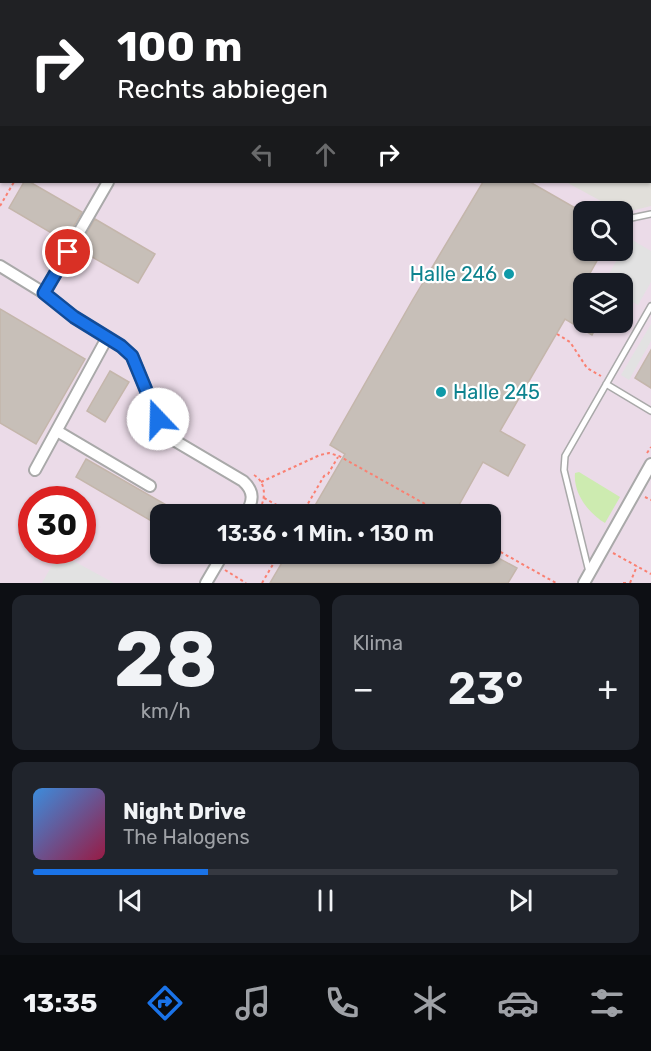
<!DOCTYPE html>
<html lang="de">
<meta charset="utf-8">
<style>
:root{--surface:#171b24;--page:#20242c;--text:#f1f3f6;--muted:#9ea1a6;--line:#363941;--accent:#1a73e8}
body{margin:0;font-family:Rubik,sans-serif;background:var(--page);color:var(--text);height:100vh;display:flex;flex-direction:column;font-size:22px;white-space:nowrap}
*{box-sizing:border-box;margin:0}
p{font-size:20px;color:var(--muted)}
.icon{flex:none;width:33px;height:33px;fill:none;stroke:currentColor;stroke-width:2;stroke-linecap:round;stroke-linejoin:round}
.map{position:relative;height:583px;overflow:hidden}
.sheet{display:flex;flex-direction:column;gap:12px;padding:12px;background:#0d0f14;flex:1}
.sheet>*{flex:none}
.banner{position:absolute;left:0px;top:0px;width:651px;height:183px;box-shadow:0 2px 4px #0004;background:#202124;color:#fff;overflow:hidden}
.tools{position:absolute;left:573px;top:201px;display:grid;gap:12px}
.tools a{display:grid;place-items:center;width:60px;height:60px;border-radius:12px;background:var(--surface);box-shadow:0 2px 4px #0004;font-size:30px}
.speed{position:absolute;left:18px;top:486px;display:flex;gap:12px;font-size:30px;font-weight:700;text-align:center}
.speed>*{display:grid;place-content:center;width:78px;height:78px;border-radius:50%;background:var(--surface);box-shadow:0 2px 4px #0004;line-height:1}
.speed .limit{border:9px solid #d22;background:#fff;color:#111}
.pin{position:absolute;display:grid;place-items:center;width:51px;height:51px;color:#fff;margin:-26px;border:3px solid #fff;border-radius:50%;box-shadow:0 2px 6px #0007}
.me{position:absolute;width:66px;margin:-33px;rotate:339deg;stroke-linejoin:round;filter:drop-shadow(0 0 4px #0008)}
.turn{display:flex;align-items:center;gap:21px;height:126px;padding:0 18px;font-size:27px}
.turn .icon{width:78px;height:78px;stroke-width:2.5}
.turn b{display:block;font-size:42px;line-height:51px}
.lanes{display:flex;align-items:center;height:57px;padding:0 18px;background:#0003;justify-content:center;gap:30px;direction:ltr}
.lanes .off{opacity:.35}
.big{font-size:45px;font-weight:600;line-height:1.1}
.sheet .tile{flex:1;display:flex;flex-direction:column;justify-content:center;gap:9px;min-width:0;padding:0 21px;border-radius:12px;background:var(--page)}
.sheet .dial{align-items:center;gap:0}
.dial b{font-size:78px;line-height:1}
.song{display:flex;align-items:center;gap:18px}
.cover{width:72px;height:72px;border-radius:9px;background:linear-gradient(135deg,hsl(210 70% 55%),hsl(340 70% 35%))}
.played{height:6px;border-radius:3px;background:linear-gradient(90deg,var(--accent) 30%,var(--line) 30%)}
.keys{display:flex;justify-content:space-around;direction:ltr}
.heat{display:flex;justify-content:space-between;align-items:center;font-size:33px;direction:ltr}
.sheet .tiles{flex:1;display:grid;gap:12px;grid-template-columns:1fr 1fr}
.tile:last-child{grid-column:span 2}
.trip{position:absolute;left:150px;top:504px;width:351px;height:60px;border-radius:12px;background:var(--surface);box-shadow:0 2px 4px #0004;font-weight:600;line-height:60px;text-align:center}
.tabs{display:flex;height:96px;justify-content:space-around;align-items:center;background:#090b0e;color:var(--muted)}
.tabs .icon{width:42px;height:42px}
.tabs .current{color:var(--accent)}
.tabs b{font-size:27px;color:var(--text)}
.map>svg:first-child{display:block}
.industrial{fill:#ebdbe8;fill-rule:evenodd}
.airport{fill:#e1dfda}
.grass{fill:#cdebb0}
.parking{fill:#e2e2e2}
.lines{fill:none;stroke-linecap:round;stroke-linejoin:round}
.taxiway{stroke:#b1b0ac;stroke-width:30}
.building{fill:#c7bfb8;stroke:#c4b6ab;stroke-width:1.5}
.lane-casing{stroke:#a9a9a9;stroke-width:8}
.street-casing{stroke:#a9a9a9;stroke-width:14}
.path{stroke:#fa8072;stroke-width:2;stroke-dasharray:3 3;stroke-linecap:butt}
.lane{stroke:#fff;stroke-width:5}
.street{stroke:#fff;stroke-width:10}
.route-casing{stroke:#114b97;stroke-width:15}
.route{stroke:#1a73e8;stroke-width:10}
.culture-dot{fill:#0f9aa8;stroke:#fff;stroke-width:2}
.labels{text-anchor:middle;stroke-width:4.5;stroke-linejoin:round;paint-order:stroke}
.culture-label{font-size:20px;fill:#0d838f;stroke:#fff;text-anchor:end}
</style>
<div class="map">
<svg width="651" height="583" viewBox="0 0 651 583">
<rect width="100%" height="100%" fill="#f2efe9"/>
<!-- industrial -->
<path class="industrial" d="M 0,0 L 651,0 L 651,583 L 0,583 ZM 2,2 L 650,2 L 650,182 L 2,182 ZM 584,212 L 622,212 L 622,250 L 584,250 ZM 584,284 L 622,284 L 622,322 L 584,322 ZM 32,500 L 82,500 L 82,550 L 32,550 ZM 160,514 L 490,514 L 490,554 L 160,554 Z"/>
<!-- airport -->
<path class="airport" d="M 615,0 L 651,0 L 651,206 L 623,213 L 566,182 L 650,182 L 650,2 L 614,1 Z"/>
<!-- grass -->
<path class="grass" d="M 518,0 L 609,0 L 611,1 L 518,2 Z
M 579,472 L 620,497 L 605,523 C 588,513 573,493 575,473 Z"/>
<!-- parking -->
<path class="parking" d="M 629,238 L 651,251 L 651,282 L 638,305 L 623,297 L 622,284 L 604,283 Z
M 651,324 L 651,341 L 629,380 L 621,375 Z
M 59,553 L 114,583 L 42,583 Z"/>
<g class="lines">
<!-- taxiway -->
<path class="taxiway" d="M 446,2 L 446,0"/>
</g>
<!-- building -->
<path class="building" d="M 24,182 L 30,182 L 82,212 L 65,241 L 9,208 Z
M 483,182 L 530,182 L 584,213 L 584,250 L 603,250 L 584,284 L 584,322 L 599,322 L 592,335 L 565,319 L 500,431 L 525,445 L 508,476 L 483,462 L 454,514 L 310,514 L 345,454 L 330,445 L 412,301 Z
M 95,219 L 155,254 L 138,283 L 78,249 Z
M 0,309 L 85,359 L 36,444 L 0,423 Z
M 651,350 L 651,388 L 635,378 Z
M 110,371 L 129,382 L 105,422 L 87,411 Z
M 86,459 L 182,514 L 160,514 L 160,526 L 76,477 Z
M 287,554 L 491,554 L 517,568 L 508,583 L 270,583 Z"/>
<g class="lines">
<!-- lane casing -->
<g class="lane-casing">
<path id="lane" d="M 622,220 L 651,214
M 606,384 L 651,411
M 589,572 L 564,470 L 565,456 L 651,306"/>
</g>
<!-- street casing -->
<g class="street-casing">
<path id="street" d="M 161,0 L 164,2
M 97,2 L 98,0
M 0,170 L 2,167
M 0,266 L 44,293 L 74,317 L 121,346 L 132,356 L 158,419 L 166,432 L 177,442 L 243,481 C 255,492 253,501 246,514
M 44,293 L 108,182
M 57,431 L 150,486
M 35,470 L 107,338
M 206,583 L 223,554
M 584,583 L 651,464"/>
</g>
<!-- path -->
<path class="path" d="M 77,2 L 78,0
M 125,2 L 126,0
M 0,135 L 2,133
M 0,154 L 2,155
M 0,206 L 14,182
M 557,334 L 570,342 L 587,368 L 601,376
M 647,453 L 651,447
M 254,475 C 264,481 266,493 262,504
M 261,482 L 320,455 L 329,453 L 339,456 L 443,514
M 645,497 L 651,500
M 264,498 L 293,514
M 302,514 L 324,476 L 328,474 L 338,457
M 490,546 L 556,583
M 613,553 L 651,574
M 225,570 L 246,583
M 262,583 L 279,554
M 623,583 L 627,583
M 630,583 L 637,566"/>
<!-- lane -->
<use href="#lane" class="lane"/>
<!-- street -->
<use href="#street" class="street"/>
</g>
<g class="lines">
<!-- route casing -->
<g class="route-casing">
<path id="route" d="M 68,252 L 44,293 L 74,317 L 121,346 L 132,356 L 158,419"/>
</g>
<!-- route -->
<use href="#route" class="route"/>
</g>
<!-- markers -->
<g class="culture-dot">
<circle cx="509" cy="274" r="6"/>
<circle cx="441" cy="392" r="6"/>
</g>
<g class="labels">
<!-- culture labels -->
<g class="culture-label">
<text x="497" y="281">Halle 246</text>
<text x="453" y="399" text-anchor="start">Halle 245</text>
</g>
</g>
</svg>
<div class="tools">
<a><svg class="icon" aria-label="search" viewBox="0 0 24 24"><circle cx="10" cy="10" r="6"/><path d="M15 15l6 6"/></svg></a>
<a><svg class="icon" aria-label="layers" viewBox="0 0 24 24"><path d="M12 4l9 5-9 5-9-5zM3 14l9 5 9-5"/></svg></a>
</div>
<div class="speed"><div class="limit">30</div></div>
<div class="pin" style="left:68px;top:252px;background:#d93025"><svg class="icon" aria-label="arrive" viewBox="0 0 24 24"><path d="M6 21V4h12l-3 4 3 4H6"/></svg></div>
<svg class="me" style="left:158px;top:419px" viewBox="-20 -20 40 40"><circle r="19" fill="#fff"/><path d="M0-13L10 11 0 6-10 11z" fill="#1a73e8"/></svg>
<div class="trip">13:36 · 1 Min. · 130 m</div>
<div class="banner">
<div class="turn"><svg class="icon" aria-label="right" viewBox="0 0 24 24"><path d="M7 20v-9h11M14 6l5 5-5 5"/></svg><div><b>100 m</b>Rechts abbiegen</div></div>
<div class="lanes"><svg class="icon off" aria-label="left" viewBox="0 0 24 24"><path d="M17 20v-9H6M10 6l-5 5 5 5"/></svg><svg class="icon off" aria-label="ahead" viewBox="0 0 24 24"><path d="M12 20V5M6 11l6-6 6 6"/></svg><svg class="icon" aria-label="right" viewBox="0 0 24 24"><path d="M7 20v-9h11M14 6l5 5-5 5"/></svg></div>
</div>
</div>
<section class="sheet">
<div class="tiles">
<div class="tile dial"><b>28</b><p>km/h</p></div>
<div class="tile"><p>Klima</p>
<div class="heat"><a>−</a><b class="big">23°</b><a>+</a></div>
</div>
<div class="tile">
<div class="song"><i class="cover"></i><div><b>Night Drive</b><p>The Halogens</p></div></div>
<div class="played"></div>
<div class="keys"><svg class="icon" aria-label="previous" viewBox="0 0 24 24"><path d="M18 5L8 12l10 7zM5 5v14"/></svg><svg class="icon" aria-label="pause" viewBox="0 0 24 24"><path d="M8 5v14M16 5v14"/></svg><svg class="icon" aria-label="next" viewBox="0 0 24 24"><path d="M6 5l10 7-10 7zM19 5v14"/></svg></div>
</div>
</div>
</section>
<nav class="tabs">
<b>13:35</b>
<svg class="icon current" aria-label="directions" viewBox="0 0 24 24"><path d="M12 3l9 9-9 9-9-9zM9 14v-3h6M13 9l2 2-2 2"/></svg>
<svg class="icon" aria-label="music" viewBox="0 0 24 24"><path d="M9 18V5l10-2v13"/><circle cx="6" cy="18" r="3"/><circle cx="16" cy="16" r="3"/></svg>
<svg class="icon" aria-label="phone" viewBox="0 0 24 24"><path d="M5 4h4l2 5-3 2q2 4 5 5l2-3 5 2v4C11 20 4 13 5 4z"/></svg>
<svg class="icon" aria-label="climate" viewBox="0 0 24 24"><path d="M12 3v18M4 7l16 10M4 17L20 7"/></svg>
<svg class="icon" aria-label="car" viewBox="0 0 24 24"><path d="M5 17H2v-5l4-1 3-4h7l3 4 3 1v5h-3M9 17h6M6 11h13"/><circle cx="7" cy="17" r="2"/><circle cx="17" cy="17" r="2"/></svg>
<svg class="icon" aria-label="filters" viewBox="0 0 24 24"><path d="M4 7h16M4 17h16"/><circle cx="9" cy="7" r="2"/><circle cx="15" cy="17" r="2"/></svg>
</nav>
